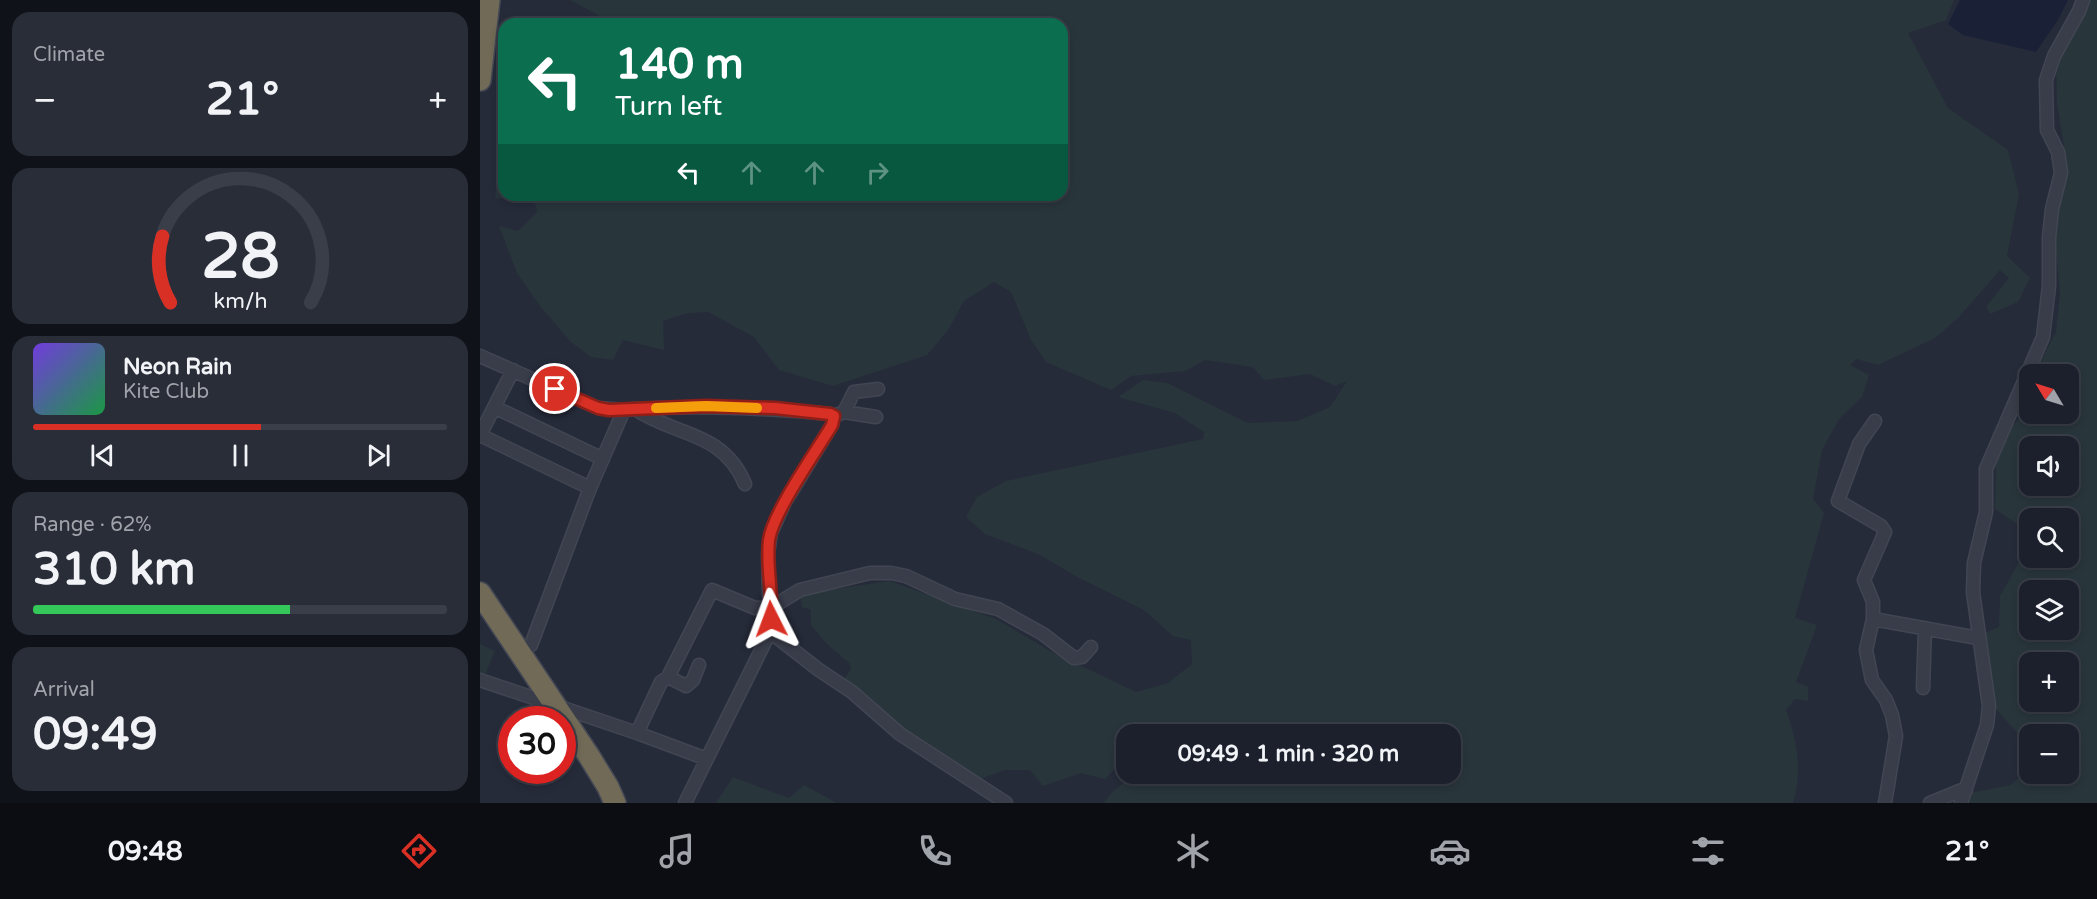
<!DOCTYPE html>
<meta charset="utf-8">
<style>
:root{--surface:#1c202c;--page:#292d38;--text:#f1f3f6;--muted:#a0a3a9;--line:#3a3e48;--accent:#d93025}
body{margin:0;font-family:"Varela Round",sans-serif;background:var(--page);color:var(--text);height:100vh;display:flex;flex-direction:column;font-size:22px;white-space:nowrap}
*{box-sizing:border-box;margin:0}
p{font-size:20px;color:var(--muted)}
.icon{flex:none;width:33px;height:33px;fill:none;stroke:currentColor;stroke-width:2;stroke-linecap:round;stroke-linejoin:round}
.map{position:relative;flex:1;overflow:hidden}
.sheet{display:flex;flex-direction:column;gap:12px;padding:12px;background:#0f1218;width:480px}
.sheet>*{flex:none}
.hud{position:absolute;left:18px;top:18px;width:570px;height:183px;border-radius:18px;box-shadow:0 3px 9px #0003,0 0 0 2px var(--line);background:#0b6e4f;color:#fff;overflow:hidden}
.needle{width:39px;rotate:308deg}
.fabs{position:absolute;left:1539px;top:364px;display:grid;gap:12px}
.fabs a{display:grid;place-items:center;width:60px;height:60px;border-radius:12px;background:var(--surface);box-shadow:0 3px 9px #0003,0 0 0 2px var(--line);font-size:30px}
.speed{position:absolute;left:18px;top:706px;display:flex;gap:12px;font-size:30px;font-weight:700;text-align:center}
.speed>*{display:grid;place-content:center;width:78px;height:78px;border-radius:50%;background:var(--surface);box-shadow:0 3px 9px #0003,0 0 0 2px var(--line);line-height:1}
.speed .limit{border:9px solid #d22;background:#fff;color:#111}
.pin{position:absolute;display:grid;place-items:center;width:51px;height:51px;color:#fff;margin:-26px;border:3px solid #fff;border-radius:50%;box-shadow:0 2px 6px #0007}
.me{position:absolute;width:66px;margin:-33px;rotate:357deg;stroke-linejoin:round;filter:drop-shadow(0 0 4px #0008)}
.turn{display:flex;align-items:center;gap:21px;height:126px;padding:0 18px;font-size:27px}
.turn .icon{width:78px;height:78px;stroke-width:2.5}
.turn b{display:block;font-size:42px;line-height:51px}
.lanes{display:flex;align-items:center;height:57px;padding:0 18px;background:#0003;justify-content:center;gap:30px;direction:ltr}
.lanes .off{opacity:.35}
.big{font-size:45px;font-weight:700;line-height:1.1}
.sheet .card{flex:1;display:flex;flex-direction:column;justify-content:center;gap:9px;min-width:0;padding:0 21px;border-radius:18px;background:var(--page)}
.sheet .dial{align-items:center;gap:0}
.dial svg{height:156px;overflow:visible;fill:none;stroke:var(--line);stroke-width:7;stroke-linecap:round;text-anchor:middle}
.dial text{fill:var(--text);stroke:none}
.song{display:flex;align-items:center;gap:18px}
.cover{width:72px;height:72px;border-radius:9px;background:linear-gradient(135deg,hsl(260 70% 55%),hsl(140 70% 35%))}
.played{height:6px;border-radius:3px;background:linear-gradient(90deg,var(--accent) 55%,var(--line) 55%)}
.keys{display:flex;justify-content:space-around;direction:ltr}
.heat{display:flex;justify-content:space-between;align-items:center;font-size:33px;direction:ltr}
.charge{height:9px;border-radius:4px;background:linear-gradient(90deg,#34c759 62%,var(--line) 0)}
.trip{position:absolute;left:636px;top:724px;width:345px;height:60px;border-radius:18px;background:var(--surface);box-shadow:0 3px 9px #0003,0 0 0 2px var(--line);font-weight:700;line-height:60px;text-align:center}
.tab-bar{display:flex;height:96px;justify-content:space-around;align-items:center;background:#0b0d12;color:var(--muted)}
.tab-bar .icon{width:42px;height:42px}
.tab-bar .active{color:var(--accent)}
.tab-bar b{font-size:27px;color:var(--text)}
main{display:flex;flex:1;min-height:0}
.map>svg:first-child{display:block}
.green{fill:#28353b;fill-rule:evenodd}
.water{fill:#1a2137}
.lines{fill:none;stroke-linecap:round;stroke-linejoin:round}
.street-casing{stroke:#424653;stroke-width:15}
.highway-casing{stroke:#444855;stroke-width:24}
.street{stroke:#393d4a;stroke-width:12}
.highway{stroke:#706a57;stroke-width:21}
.route-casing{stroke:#8d1f18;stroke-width:15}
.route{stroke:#d93025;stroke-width:10}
.slow{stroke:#f59e0b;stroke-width:10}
</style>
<main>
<section class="sheet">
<div class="card"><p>Climate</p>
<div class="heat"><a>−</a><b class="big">21°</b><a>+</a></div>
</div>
<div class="card dial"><svg viewBox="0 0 100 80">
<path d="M14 69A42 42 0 1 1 86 69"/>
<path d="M14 69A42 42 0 0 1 10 35" stroke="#d93025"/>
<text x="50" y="56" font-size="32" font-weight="700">28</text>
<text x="50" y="72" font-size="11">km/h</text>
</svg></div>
<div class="card">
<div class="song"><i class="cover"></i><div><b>Neon Rain</b><p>Kite Club</p></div></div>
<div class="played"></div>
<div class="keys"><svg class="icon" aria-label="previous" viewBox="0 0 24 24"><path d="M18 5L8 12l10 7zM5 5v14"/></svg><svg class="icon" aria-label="pause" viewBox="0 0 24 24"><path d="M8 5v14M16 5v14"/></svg><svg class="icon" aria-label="next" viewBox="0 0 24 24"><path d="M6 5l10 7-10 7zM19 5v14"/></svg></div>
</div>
<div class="card"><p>Range · 62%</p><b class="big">310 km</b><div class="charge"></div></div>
<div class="card"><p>Arrival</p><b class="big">09:49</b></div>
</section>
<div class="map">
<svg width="1617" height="803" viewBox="0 0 1617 803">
<rect width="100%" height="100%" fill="#262b3a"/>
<!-- green -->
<path class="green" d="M 90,0 L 1474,0 L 1466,20 L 1428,33 L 1468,108 L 1528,150 L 1539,194 L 1527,256 L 1550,278 L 1538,302 L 1510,314 L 1506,307 L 1529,278 L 1520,270 L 1479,317 L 1455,338 L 1398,365 L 1376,359 L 1370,365 L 1389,375 L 1382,397 L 1359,419 L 1342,450 L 1333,499 L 1344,513 L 1315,618 L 1337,625 L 1316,682 L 1328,687 L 1328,701 L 1315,699 L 1306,710 C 1317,740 1323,772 1313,803 L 624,803 L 632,792 L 655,774 L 970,774 L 970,735 L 692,735 L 691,731 L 665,735 L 646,735 L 646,738 L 634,740 L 640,763 L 625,779 L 601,773 L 563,786 L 550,770 L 525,770 L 500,779 L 431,736 L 364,679 L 371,669 L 370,664 L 346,643 L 331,625 L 331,610 L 322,607 L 320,596 L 327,593 L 410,581 L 516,619 L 570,651 L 656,692 L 688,683 L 712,664 L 711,640 L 693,636 L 664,610 L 599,578 L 560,555 L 505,534 L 486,517 L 497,497 L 526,481 L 723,439 L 724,432 L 695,413 L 638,397 L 663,380 L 687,383 L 768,423 L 817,421 L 850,407 L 867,381 L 855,386 L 830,374 L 784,380 L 773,367 L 725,360 L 705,371 L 651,376 L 631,390 L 566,362 L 551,340 L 531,292 L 514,282 L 484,301 L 468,330 L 447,355 L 353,386 L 299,370 L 274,337 L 228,312 L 208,313 L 183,321 L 184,350 L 143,340 L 133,360 L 111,357 L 91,342 L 60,306 L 37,273 L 19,226 L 38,231 L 57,212 L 53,195 L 582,195 L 582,24 L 243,24 L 201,18 L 197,24 L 172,24 L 154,18 L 122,17 Z
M 1608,0 L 1617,0 L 1617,803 L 1487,803 L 1490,793 L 1531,785 L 1547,770 L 1548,745 L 1516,709 L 1500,635 L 1519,627 L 1520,596 L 1549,544 L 1550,558 L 1588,558 L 1588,519 L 1550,519 L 1549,532 L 1515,509 L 1516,464 L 1522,436 L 1549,409 L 1549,406 L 1550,414 L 1588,414 L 1588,375 L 1554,375 L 1576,332 L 1580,293 L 1574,231 L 1576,198 L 1587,163 L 1577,104 L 1576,61 ZM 1550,447 L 1588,447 L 1588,486 L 1550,486 ZM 1550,591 L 1588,591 L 1588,630 L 1550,630 ZM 1550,663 L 1588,663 L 1588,702 L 1550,702 ZM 1550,735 L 1588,735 L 1588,774 L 1550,774 Z
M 24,156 L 24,195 L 45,195 L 15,199 L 17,177 Z
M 0,644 L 15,651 L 5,675 L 0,673 Z
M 253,777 L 309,798 L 324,785 L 357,803 L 236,803 Z"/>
<!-- water -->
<path class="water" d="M 1480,0 L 1588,0 L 1578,20 L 1556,52 L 1483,35 L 1468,24 Z"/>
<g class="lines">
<!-- street casing -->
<g class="street-casing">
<path id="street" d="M 0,356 L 118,408 L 144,410 L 155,409 C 197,437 243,431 265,484
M 14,407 L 123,459
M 156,409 C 222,405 285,408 350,414 L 354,416 L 364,412 L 396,417
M 364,412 L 374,392 L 398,389
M 1395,421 L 1379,444 L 1358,501 L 1401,526 L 1405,532 L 1384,580 L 1393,602 L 1393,619 L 1386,650 L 1392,680 L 1406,700 L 1412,715 L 1416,736 L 1405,803
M 0,435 L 110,488
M 0,435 L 33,370
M 1393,619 L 1498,638
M 290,632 L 339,670 L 372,692 L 420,734 L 526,803
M 40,653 L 51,645 L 110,488 L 144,410
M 188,677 L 232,590 L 275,608 L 292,607 L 320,590 L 390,573 L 411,573 L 426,576 L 475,599 L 518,609 L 563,634 L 594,658 L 602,657 L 611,647
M 0,680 L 157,733 L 227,759
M 1443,688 L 1445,628
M 157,733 L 181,682 L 188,677 L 206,686 L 213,680 L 219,665
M 205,803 L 290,632 L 292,607 L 289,594 L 288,554 L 291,533 L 305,502 L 352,425 L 354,416
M 1450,803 L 1482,790 L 1486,790
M 1481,803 L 1507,725 L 1509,706 L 1493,592 L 1494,563 L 1506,512 L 1506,469 L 1563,337 L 1569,286 L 1569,237 L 1572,209 L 1581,173 L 1578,152 L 1567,130 L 1566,80 L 1574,56 L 1599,11 L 1603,0"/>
</g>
<!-- highway casing -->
<g class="highway-casing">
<path id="highway" d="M 0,80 L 9,0
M 0,593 L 109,756 L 128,787 L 135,803"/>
</g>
<!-- street -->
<use href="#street" class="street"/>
<!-- highway -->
<use href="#highway" class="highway"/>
</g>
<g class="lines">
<!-- route casing -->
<g class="route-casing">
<path id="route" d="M 75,389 L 118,408 L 129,410 L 226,406 L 295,408 L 350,414 L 354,416 L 352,425 C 336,452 293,512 289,540 C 286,567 293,593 291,619"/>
</g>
<!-- route -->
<use href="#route" class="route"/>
<!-- slow -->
<path class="slow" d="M 176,408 L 226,406 L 277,408"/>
</g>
</svg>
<div class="fabs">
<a><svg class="needle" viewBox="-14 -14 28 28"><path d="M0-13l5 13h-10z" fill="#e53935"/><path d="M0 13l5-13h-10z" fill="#a0a3a9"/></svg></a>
<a><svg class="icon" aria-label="sound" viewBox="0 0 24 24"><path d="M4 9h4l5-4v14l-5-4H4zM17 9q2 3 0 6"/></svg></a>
<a><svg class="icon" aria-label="search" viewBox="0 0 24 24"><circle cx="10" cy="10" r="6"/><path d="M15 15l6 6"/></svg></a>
<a><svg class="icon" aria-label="layers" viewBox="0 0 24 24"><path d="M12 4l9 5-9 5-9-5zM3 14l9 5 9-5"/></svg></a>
<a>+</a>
<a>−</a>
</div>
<div class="speed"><div class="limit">30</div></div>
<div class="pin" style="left:75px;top:389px;background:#d93025"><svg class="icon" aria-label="arrive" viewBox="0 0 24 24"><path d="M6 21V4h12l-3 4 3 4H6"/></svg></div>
<svg class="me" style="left:291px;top:619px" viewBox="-20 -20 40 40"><path d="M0-17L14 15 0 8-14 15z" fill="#d93025" stroke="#fff" stroke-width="4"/></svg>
<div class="trip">09:49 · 1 min · 320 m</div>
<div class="hud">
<div class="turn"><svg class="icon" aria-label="left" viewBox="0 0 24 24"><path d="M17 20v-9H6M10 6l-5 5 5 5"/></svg><div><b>140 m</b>Turn left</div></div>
<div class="lanes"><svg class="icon" aria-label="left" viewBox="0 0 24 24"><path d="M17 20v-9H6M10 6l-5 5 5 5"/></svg><svg class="icon off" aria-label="ahead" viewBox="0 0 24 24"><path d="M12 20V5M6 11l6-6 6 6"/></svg><svg class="icon off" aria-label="ahead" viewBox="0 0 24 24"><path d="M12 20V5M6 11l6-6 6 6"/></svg><svg class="icon off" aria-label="right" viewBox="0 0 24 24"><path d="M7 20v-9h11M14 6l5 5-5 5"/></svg></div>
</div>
</div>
</main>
<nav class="tab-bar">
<b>09:48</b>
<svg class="icon active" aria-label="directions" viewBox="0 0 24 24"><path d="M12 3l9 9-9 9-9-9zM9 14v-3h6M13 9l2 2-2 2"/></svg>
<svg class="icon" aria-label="music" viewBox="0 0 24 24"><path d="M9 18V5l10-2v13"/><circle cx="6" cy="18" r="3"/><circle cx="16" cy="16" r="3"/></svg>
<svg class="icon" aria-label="phone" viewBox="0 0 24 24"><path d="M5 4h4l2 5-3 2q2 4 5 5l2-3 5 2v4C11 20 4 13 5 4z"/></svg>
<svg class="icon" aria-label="climate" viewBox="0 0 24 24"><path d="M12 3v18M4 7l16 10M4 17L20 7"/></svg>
<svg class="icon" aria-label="car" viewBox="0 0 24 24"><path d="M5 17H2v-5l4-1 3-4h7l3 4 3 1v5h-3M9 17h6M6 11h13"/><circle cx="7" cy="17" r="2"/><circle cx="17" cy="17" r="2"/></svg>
<svg class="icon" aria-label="filters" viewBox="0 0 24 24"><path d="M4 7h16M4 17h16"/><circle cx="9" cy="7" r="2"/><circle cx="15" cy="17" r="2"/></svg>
<b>21°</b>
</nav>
